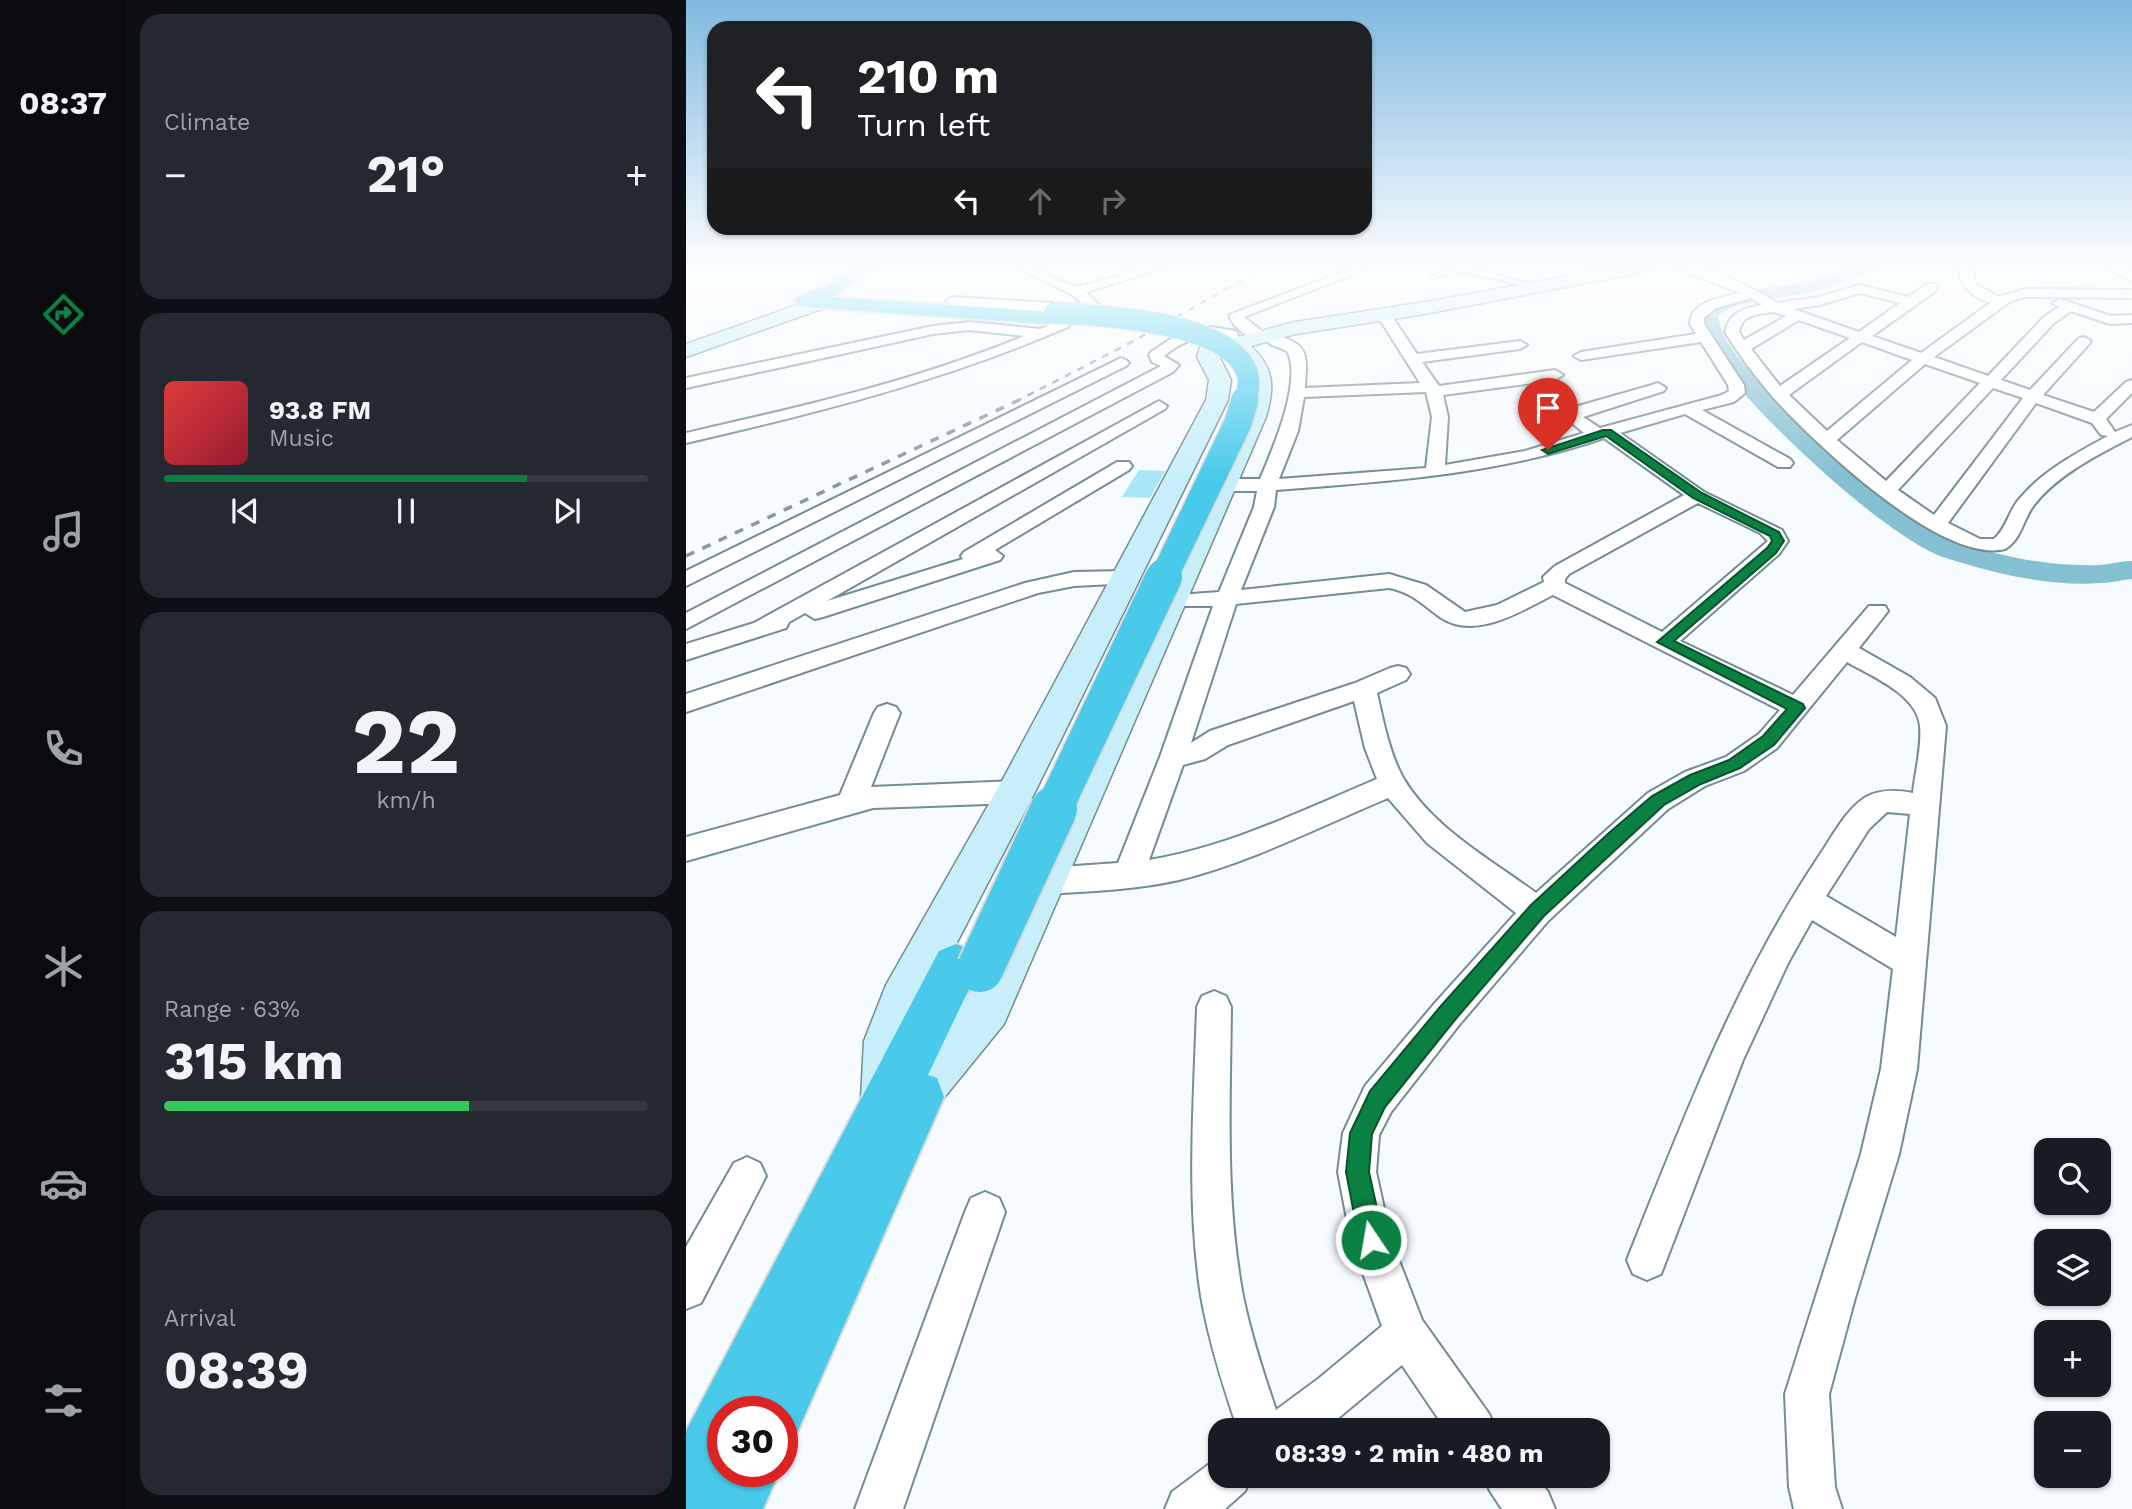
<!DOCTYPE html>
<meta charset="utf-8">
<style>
:root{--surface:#171b24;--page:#242831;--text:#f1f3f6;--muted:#9ea1a6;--line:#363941;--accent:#0b8043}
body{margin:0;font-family:"Work Sans",sans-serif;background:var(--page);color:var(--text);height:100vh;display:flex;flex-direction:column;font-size:26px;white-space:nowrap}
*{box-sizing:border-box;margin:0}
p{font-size:23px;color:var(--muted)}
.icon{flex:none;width:38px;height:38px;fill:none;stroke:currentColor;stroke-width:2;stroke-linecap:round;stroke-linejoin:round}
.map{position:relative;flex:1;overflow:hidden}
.details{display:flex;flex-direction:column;gap:14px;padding:14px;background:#0d0f14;width:560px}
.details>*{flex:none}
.guide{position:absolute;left:21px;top:21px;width:665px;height:214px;border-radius:21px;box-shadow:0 2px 5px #0004;background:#202124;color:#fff;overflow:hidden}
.fabs{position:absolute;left:1348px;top:1138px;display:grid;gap:14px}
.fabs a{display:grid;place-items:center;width:77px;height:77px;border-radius:14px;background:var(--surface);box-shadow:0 2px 5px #0004;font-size:35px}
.speed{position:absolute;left:21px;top:1396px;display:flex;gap:14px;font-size:35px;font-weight:700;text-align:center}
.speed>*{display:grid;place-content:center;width:91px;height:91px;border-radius:50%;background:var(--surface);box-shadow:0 2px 5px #0004;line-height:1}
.speed .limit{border:10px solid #d22;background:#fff;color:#111}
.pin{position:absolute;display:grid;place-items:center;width:60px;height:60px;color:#fff;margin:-72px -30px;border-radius:50% 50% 50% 0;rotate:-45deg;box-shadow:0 0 7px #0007}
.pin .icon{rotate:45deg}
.me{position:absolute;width:77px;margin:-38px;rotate:348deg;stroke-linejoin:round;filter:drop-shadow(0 0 5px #0008)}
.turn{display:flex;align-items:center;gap:24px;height:147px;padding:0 35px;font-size:32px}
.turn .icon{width:91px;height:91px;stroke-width:2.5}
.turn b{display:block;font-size:49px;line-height:60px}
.lanes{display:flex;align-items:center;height:66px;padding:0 35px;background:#0003;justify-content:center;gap:35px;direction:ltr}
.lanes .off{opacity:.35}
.big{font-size:52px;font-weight:700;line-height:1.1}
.details .tile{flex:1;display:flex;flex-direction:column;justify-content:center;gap:10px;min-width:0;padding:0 24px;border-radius:21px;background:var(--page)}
.details .dial{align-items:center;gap:0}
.dial b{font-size:91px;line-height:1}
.song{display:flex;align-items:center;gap:21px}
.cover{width:84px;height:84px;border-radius:10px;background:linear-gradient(135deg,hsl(0 70% 55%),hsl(350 70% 35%))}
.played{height:7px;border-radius:4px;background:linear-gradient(90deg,var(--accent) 75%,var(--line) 75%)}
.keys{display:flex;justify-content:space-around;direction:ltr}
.heat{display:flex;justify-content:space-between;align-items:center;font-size:38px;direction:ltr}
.charge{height:10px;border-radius:5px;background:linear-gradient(90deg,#34c759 63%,var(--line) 0)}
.trip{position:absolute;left:522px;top:1418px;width:402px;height:70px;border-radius:21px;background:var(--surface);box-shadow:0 2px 5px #0004;font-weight:700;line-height:70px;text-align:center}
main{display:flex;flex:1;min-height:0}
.dock{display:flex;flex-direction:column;width:126px;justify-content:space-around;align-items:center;background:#090b0e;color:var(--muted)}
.dock .icon{width:49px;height:49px}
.dock .on{color:var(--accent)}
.dock b{font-size:32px;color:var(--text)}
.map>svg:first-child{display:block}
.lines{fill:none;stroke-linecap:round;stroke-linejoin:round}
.river{fill:#84c0d2;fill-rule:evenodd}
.building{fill:#a8e6f8}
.lane-casing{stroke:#748c93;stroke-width:4}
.street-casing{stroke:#748c93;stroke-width:4}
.secondary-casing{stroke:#748c93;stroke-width:3}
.highway-casing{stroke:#d6d8d9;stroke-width:4}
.lane{fill:#fff;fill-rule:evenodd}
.street{fill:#fff;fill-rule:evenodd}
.secondary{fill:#c8eff9;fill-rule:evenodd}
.highway{fill:#49caeb;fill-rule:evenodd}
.rail-far1{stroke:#8f9799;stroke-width:2.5;stroke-dasharray:7 7;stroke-linecap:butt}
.rail{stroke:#8f9799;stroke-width:3.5;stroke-dasharray:9 9;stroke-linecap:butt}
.highway-bridge-far3-casing{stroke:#d6d8d9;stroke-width:23;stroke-linecap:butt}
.highway-bridge-far2-casing{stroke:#d6d8d9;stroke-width:30;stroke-linecap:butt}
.highway-bridge-far1-casing{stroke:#d6d8d9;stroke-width:39;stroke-linecap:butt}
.highway-bridge-casing{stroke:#d6d8d9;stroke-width:50;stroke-linecap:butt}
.highway-bridge-far3{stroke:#49caeb;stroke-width:21}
.highway-bridge-far2{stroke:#49caeb;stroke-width:27}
.highway-bridge-far1{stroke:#49caeb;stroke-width:36}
.highway-bridge{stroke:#49caeb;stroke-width:46}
.route{fill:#0b8043;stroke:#07532c;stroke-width:2}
</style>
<main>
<nav class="dock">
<b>08:37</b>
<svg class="icon on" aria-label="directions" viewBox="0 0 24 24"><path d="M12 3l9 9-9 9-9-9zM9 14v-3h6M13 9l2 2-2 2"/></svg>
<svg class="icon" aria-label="music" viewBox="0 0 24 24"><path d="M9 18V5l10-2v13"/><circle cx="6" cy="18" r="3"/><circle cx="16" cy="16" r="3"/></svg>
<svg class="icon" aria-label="phone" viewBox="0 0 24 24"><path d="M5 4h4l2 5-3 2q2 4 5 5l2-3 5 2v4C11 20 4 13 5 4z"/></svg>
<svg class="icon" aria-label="climate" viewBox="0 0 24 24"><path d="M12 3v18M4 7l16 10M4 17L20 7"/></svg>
<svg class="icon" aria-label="car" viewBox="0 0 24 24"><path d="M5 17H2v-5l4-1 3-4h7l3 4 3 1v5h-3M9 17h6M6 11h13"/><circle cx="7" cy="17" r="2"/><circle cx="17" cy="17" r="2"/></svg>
<svg class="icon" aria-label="filters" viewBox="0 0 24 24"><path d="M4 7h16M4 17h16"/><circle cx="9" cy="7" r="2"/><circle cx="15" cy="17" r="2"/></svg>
</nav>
<section class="details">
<div class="tile"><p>Climate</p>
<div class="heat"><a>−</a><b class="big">21°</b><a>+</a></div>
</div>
<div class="tile">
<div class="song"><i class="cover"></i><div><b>93.8 FM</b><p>Music</p></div></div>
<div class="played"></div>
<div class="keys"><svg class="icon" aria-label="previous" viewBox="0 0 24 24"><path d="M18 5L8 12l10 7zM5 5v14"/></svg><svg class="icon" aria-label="pause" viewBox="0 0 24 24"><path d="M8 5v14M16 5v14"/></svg><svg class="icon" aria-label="next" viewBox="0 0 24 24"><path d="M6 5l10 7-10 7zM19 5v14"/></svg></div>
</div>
<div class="tile dial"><b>22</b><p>km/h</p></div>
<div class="tile"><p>Range · 63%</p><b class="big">315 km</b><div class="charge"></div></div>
<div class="tile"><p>Arrival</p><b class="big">08:39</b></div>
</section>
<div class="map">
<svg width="1446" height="1509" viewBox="0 0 1446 1509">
<rect width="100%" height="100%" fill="#f6fbfd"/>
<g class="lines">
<!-- river -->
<path class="river" d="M 1172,266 L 1199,266 L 1196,270 C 1172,277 1147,286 1122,293 C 1098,299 1050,299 1032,316 C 1034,323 1035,330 1038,336 C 1068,391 1219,524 1278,544 C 1320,558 1370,567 1414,565 C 1425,564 1435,561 1446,561 L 1446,579 C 1435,580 1425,583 1414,583 C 1363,587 1306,573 1257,557 C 1197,536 1043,394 1017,336 C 1014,330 1013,322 1012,315 C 1032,287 1083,290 1114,283 C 1134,279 1153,271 1172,266 Z"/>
</g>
<!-- building -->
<path class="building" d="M 453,470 L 479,471 L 464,498 L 436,497 Z"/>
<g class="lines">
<!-- lane casing -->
<g class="lane-casing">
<path id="lane" d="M 777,267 L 853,286 L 854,287 L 851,289 L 777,271 L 746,278 L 743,276 Z"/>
</g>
<!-- street casing -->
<g class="street-casing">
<path id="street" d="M 328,266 C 353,264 377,288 394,286 C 425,281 453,264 484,266 L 400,292 L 413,305 L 407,313 L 402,314 L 267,305 L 260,301 L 267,297 L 398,305 L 385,294 Z
M 672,266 L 688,266 L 558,317 L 577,332 L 588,331 C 595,339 604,338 612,345 C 624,354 619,375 619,388 L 734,383 L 691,315 L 698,311 L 703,312 L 731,354 L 834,341 L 841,345 L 834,349 L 736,362 L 753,386 L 869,370 L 877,375 L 869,380 L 757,395 L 762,417 L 759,465 L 839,451 L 898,433 L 881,419 L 882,409 L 966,385 L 972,383 L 980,388 L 978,391 L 897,417 L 914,428 L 1036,395 L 1043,391 L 1042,385 L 1015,342 L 895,360 L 888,356 L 895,352 L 1010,334 L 1004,324 C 1004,301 1037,297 1054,293 L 992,269 L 990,266 C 1024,266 1063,285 1091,303 L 1133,297 L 1174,285 L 1222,297 L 1241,284 L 1251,284 L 1251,290 L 1186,336 L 1235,353 L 1304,303 C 1286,296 1274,287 1273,266 L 1285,266 L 1290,284 L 1313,297 L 1339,289 L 1446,290 L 1446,298 L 1339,297 L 1325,301 L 1248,357 L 1302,376 L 1358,317 L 1373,307 L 1367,303 L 1374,299 L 1425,316 L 1446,315 L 1446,323 L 1424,324 L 1385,311 L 1368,323 L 1315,380 L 1344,390 L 1393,338 L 1398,337 L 1405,341 L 1403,344 L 1357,395 L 1408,412 L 1440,382 L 1446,380 L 1446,393 L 1420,419 L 1429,432 L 1446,425 L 1446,437 C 1413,454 1371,475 1348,505 C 1337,519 1336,539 1319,549 C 1256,565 1127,442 1086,396 C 1069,376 1053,355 1039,332 C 1043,313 1058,308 1076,305 L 1065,298 L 1030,308 L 1018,318 L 1018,324 L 1058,385 L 1059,393 L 1048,402 L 1016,410 L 1104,459 L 1107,463 L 1104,467 L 1092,467 L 999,414 L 934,433 L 1018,492 L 1096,530 L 1102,541 L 1093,554 L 994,641 L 1107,695 L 1183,606 L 1199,606 L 1202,611 L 1173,648 L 1224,677 L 1249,698 L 1260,726 L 1231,1069 L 1213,1154 L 1169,1298 L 1143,1394 L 1149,1487 L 1156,1509 L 1108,1509 L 1103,1487 L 1099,1394 L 1175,1154 L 1195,1069 L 1207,969 L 1126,920 L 1102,963 L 1057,1060 L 975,1274 L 961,1280 L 947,1274 L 941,1260 C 997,1120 1048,984 1131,859 C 1145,839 1159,810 1180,797 C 1195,789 1211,790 1227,793 C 1229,772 1236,747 1234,726 C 1231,694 1185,676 1161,662 L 1091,748 L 1058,771 L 1019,786 L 982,809 L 862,921 L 773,1025 L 705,1112 L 693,1135 L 690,1172 L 705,1240 L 736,1320 L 803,1414 L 810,1430 L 760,1430 L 716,1365 L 638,1430 L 552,1430 C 537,1386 523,1342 515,1296 C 500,1200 508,1103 511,1007 L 516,996 L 528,991 L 540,996 L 545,1007 C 544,1103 539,1201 557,1296 C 565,1335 577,1372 590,1410 L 632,1379 L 696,1326 L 665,1240 L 652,1172 L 657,1133 L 679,1086 L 749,1003 L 830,913 L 741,843 L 702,798 C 633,827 565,862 493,880 C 449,890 404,891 360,894 L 349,890 L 345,881 L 349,872 L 360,868 L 432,863 L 474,757 L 527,606 L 478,606 L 475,601 L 478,596 L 533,592 L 568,507 L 571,491 L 537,491 L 528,485 L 537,479 L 574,479 C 586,451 617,380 601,351 L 584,344 L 579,338 C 566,343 547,328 543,315 ZM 1174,293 L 1214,303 L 1173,332 L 1107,309 L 1134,305 ZM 1088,312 L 1100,316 L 1058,340 L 1053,332 C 1056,314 1072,314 1088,312 ZM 1113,320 L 1164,338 L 1094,386 L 1065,349 ZM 1176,342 L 1226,360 L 1141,431 L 1103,395 ZM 1239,364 L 1294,383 L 1200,481 L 1151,440 ZM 1307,388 L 1337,398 L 1248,515 L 1212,490 ZM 740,392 L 746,417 L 740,468 L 593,479 L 612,431 L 618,397 ZM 1350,403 L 1406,423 L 1415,435 L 1422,436 C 1392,452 1357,471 1335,497 C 1323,509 1321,528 1308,539 L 1294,539 L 1262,523 ZM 918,438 L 998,495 L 869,566 L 857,577 L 858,582 L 811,605 L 779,612 L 740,585 L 703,574 L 555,590 L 588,507 L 590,490 C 704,481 809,475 918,438 ZM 1012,503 L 1074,533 L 1082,541 L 976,632 L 879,583 L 879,579 L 883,574 ZM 703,588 C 725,592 737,605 754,617 C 789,641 835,611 867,595 L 1094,710 L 1073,734 L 1040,757 L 999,772 L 962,793 L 850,893 C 804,859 745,827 716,776 C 703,751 697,720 691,693 L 720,680 L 724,674 L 720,668 L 712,666 L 704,668 L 669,683 L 524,731 L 505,743 L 550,604 ZM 668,701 L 679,748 L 691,779 C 617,810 543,847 463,860 L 497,765 L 519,759 L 542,745 ZM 1201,812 L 1224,814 L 1210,937 L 1140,896 L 1183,829 Z
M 1416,266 L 1431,266 L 1446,272 L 1446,281 Z
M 377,320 L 384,324 L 382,327 C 259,380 131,413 0,443 L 0,433 C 114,407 230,381 338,336 L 284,330 L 247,334 L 0,388 L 0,378 L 247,326 L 284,322 L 354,329 Z
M 525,327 L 550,331 L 555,342 L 548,346 L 543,345 L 539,337 C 515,334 496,341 478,356 L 493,365 L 487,372 L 0,629 L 0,613 L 475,366 L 466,362 L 463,355 L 465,352 L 491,335 Z
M 435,358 L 440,360 L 443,363 L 440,366 L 0,586 L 0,571 Z
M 473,401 L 481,406 L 479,409 L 141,601 L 277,559 L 275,556 L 278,552 L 431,462 L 443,462 L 446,466 L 443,470 L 309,550 L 317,556 L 314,560 L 137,617 L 129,619 L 119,613 L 103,622 L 100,628 L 0,660 L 0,644 L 68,623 Z
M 439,571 L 447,573 L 450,578 L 447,583 L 388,586 L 352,593 L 0,712 L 0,694 L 339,583 L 388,572 Z
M 201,704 L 210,707 L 214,713 L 185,787 L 330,781 L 340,784 L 344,792 L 340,800 L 330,803 L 187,808 L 0,861 L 0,837 L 154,795 L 188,713 L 192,707 Z
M 61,1157 L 74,1163 L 80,1176 L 15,1303 L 0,1309 L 0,1247 L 48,1163 Z
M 299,1192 L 313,1198 L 319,1212 L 217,1509 L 169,1509 L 279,1212 L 285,1198 Z
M 534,1456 L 534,1475 L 566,1475 L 559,1491 L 539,1509 L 479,1509 L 486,1492 Z
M 797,1475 L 849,1475 L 862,1492 L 869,1509 L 816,1509 L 804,1491 Z"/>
</g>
<!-- secondary casing -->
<g class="secondary-casing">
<path id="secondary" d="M 937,266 L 972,266 L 963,271 L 739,314 L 610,334 L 565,346 C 588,368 589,387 580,417 L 318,1024 L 257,1099 L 239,1106 L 224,1100 L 218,1116 L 200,1123 L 182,1116 L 175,1098 L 178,1041 L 200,985 L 316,781 L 520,400 L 523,380 L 511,357 L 514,347 L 609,322 L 739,302 ZM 546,351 C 569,370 566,390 556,417 L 307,948 L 284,992 L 226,1059 L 226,1041 L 237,1008 L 349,792 L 542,400 L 545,380 L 532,354 Z
M 134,297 L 141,299 L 143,303 L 141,307 L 0,357 L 0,344 Z"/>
</g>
<!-- highway casing -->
<g class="highway-casing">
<path id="highway" d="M 173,266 L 194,266 L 146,297 L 363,312 L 370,314 L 373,318 L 370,322 L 363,324 L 119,307 L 112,305 L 109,301 L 112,297 L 139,286 Z
M 270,944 L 287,951 L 294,966 L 242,1075 L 251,1078 L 258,1097 L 110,1435 L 96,1441 L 96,1412 L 37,1412 L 37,1472 L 93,1472 L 77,1509 L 0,1509 L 0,1431 L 253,951 Z"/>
</g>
<!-- lane -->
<use href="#lane" class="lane"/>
<!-- street -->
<use href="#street" class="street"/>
<!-- secondary -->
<use href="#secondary" class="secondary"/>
<!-- highway -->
<use href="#highway" class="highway"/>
<!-- rail-far1 -->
<path class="rail-far1" d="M 329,402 L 440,345 L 582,266"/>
<!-- rail -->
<path class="rail" d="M 0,556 L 333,400"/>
<!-- highway-bridge-far3 casing -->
<g class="highway-bridge-far3-casing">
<path id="highway-bridge-far3" d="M 368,313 C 414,315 539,321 560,370 C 565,380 562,392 559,402"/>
</g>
<!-- highway-bridge-far2 casing -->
<g class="highway-bridge-far2-casing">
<path id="highway-bridge-far2" d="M 477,579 L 552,423 L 559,400"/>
</g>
<!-- highway-bridge-far1 casing -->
<g class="highway-bridge-far1-casing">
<path id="highway-bridge-far1" d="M 367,811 L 478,577"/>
</g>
<!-- highway-bridge casing -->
<g class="highway-bridge-casing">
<path id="highway-bridge" d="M 294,969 L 368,809"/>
</g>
<!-- highway-bridge-far3 -->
<use href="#highway-bridge-far3" class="highway-bridge-far3"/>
<!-- highway-bridge-far2 -->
<use href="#highway-bridge-far2" class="highway-bridge-far2"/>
<!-- highway-bridge-far1 -->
<use href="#highway-bridge-far1" class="highway-bridge-far1"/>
<!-- highway-bridge -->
<use href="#highway-bridge" class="highway-bridge"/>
</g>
<!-- sky -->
<linearGradient id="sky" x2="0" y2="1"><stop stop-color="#80b9df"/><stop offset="0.56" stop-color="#fbfdfe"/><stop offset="1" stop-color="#fbfdfe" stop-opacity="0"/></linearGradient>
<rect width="1446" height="477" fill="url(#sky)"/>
<!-- route -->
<path class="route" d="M 917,430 L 925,430 L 1016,493 L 1093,532 L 1098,541 L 1090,553 L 988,641 L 1117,704 L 1119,708 L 1088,745 L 1054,768 L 1015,784 L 978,805 L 858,916 L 768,1021 L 699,1107 L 686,1134 L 683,1172 L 698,1240 L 694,1248 L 685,1252 L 677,1248 L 673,1240 L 660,1172 L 664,1133 L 684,1091 L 754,1007 L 845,905 L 924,832 L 966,796 L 1004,775 L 1043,760 L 1077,736 L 1101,709 L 971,642 L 1081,548 L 1086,541 L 1084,536 L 1007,498 L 920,436 L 862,454 L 856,450 Z"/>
</svg>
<div class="fabs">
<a><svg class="icon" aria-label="search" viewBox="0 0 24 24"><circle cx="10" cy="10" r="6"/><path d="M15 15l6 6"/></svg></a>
<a><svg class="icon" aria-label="layers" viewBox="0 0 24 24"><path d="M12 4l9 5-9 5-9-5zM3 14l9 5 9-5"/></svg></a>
<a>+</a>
<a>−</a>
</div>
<div class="speed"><div class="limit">30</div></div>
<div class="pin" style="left:862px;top:450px;background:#d93025"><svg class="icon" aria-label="arrive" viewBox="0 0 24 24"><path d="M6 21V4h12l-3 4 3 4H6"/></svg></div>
<svg class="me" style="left:685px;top:1240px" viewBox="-20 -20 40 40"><circle r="17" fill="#0b8043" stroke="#fff" stroke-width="3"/><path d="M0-11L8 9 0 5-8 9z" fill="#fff"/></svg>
<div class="trip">08:39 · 2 min · 480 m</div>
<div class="guide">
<div class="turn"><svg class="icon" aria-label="left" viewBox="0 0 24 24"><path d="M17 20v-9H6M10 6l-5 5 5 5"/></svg><div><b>210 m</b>Turn left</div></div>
<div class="lanes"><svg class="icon" aria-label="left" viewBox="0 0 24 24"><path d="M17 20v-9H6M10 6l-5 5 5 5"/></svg><svg class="icon off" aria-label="ahead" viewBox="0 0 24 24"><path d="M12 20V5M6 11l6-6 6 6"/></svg><svg class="icon off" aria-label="right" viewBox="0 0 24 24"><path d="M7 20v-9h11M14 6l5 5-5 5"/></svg></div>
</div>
</div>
</main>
